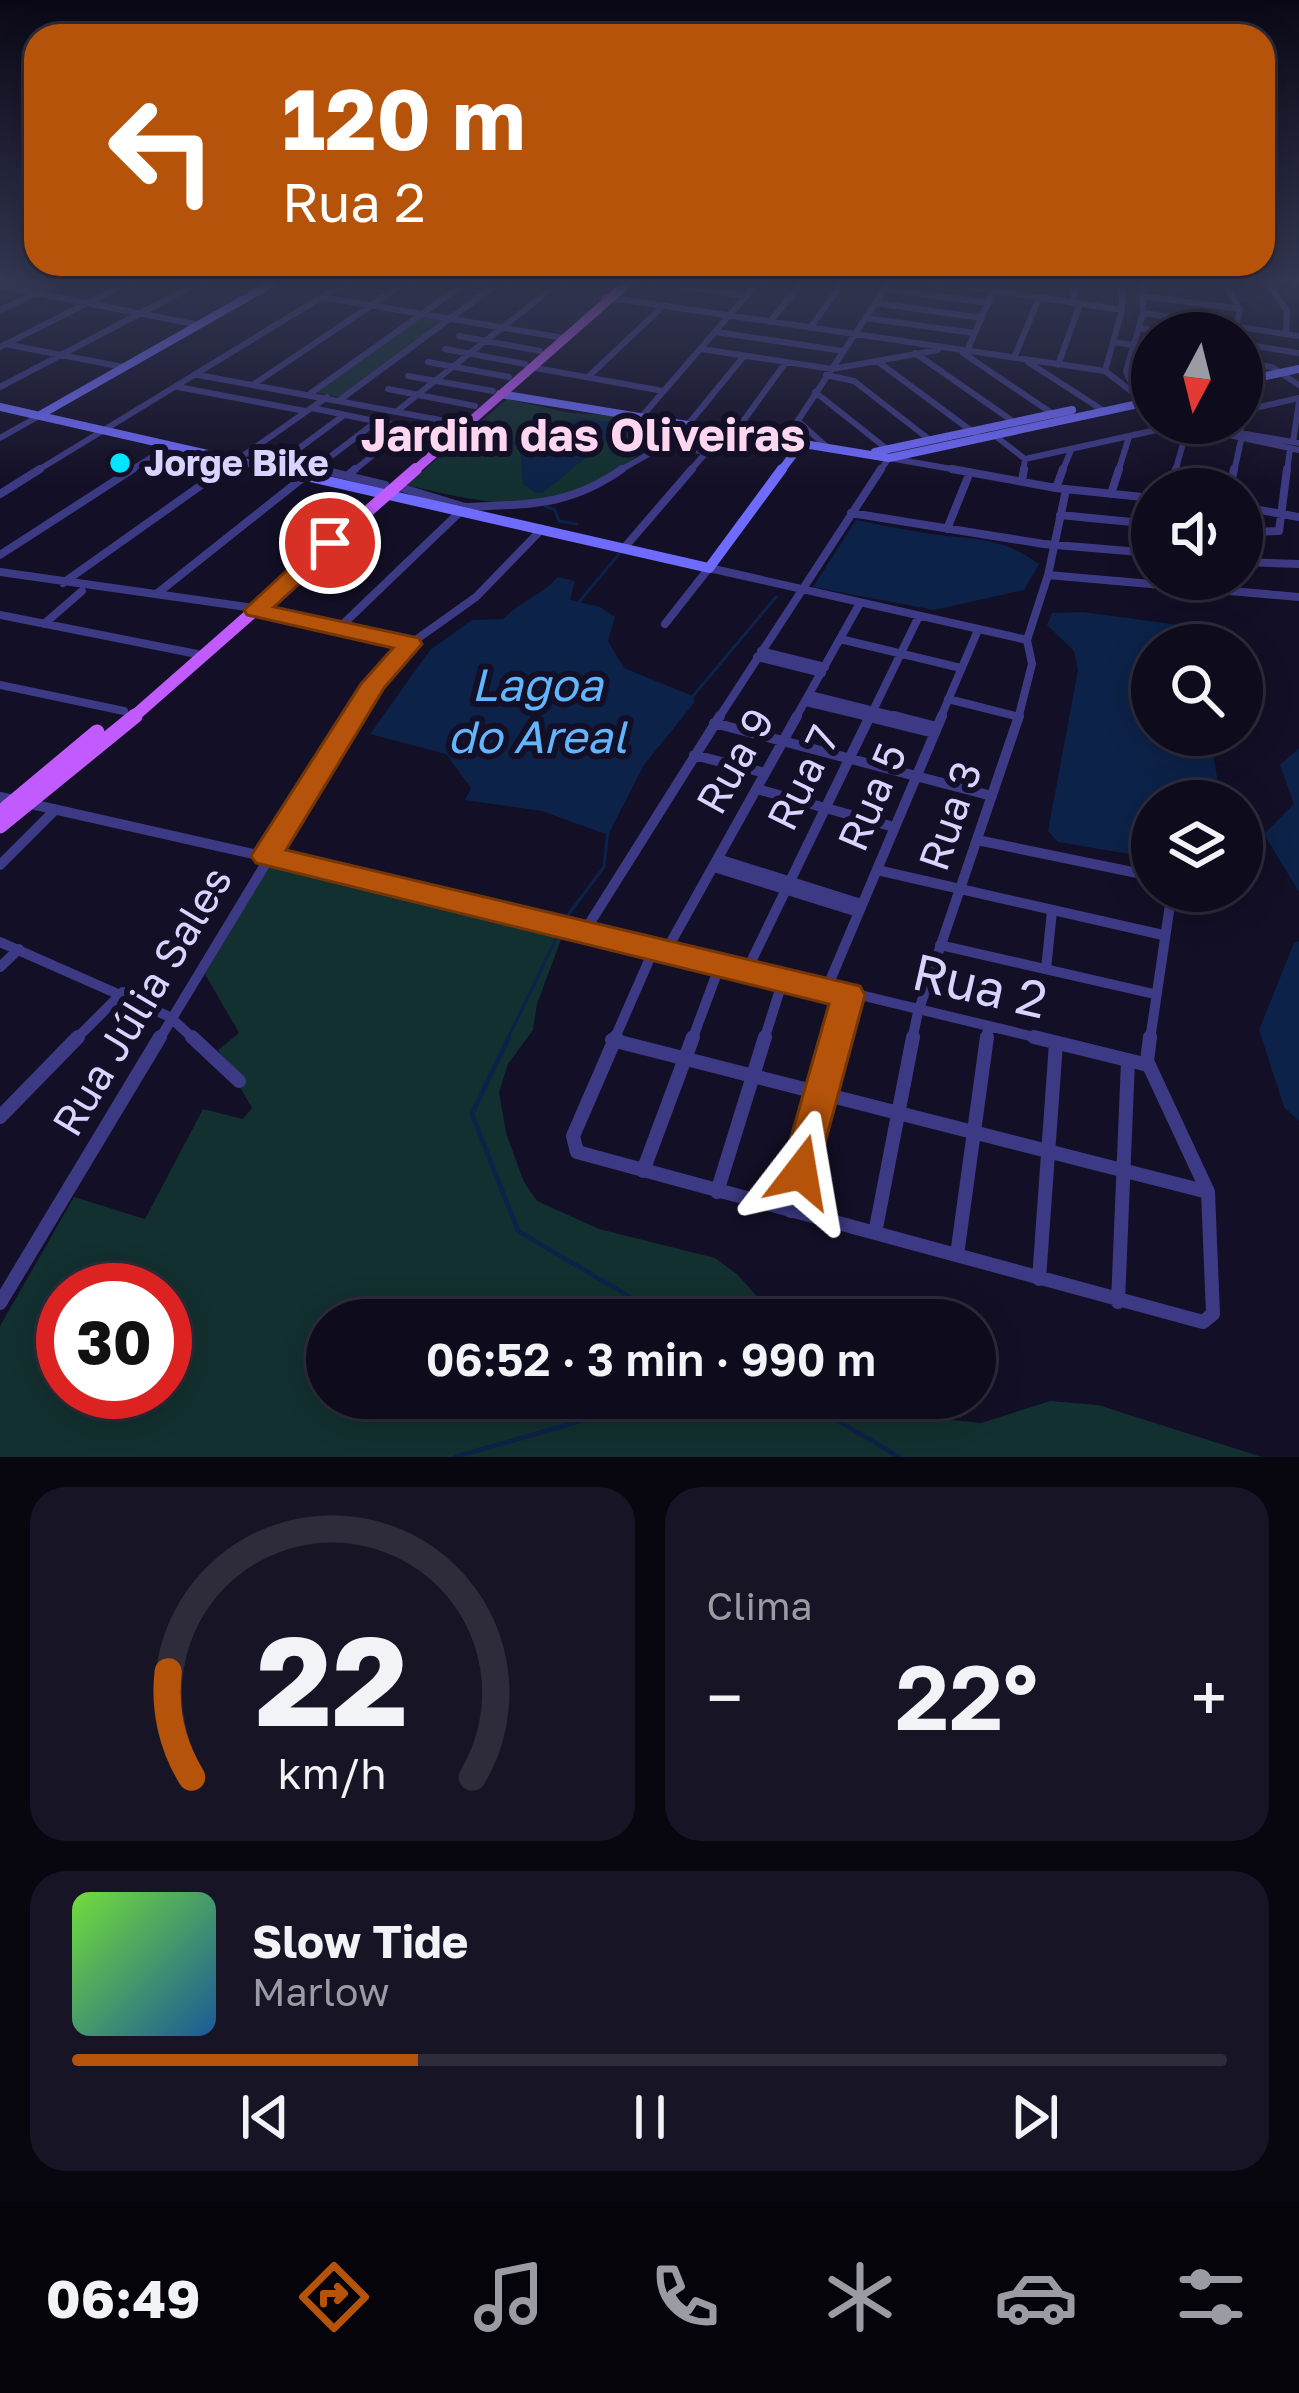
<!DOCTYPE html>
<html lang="pt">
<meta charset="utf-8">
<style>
:root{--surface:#0e0b1c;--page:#171425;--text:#f1f3f6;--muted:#9b9ba3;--line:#2e2b3b;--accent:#b45309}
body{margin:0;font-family:"Golos Text",sans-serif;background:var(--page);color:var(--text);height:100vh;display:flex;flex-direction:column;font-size:45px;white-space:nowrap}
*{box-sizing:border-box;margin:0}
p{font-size:39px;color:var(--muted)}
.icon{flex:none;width:66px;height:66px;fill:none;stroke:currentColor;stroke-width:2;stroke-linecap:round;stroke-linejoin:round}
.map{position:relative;height:1457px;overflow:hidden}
.side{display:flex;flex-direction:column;gap:30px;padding:30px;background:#08060f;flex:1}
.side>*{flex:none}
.banner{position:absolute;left:24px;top:24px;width:1251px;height:252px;border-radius:36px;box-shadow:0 6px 30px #0003,0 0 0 3px var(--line);background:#b45309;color:#fff;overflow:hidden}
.needle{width:78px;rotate:187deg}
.fabs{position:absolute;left:1131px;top:312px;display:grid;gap:24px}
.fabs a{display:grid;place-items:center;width:132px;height:132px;border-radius:50%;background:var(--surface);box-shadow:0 6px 30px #0003,0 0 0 3px var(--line);font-size:60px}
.speed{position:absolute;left:36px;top:1263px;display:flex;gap:24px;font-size:60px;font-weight:700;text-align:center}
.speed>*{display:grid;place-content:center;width:156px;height:156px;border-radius:50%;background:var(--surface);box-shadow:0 6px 30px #0003,0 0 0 3px var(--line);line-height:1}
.speed .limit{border:18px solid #d22;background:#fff;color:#111}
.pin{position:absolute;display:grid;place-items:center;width:102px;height:102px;color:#fff;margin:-51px;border:6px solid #fff;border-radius:50%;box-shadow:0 3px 12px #0007}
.me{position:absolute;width:132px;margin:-66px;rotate:14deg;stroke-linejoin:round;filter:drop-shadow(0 0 9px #0008)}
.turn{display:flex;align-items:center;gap:42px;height:252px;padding:0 60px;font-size:54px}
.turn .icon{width:156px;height:156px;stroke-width:2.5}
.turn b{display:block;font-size:84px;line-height:102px}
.big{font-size:90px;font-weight:600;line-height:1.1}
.side .card{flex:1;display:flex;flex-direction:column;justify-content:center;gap:18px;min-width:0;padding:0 42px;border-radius:36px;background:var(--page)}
.side .dial{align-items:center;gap:0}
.dial svg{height:312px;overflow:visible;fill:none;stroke:var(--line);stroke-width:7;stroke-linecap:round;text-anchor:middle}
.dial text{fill:var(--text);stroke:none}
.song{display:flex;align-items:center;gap:36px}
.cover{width:144px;height:144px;border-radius:18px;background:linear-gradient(135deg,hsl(100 70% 55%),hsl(210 70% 35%))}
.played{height:12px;border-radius:6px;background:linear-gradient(90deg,var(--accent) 30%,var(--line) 30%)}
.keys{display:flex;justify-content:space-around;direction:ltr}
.heat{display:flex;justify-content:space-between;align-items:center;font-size:66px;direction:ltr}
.side .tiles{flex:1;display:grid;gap:30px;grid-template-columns:1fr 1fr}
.card:last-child{grid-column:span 2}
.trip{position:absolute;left:306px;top:1299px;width:690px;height:120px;border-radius:60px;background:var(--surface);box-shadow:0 6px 30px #0003,0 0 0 3px var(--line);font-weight:600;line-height:120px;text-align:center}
.menu{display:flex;height:192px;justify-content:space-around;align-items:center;background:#06040b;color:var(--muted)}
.menu .icon{width:84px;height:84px}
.menu .active{color:var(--accent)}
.menu b{font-size:54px;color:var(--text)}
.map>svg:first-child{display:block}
.green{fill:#12302f;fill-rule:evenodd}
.water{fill:#0c2248}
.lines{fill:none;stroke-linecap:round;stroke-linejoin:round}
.stream-far1{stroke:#0c2248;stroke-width:3}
.stream{stroke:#0c2248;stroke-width:4.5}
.street-far3{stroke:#3d3a85;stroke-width:6}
.street-far2{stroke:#3d3a85;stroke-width:8}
.street-far1{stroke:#3d3a85;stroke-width:10}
.street{stroke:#3d3a85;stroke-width:14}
.secondary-far1{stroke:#6f6bff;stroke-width:8}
.secondary{stroke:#6f6bff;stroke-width:10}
.primary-far2{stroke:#c25bff;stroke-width:9}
.primary-far1{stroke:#c25bff;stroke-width:12}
.primary{stroke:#c25bff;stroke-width:15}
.route{fill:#b45309;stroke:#753606;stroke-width:3}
.poi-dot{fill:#00e5ff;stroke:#130f26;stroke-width:4.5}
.labels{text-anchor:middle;stroke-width:12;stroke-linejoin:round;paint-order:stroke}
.far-poi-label{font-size:36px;font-weight:bold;fill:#d9d4ff;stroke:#130f26;text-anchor:start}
.street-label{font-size:42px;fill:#d9d4ff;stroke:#130f26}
.far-district-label{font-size:45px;font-weight:bold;fill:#ffd6f0;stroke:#130f26}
.water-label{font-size:45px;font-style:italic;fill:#62b6ff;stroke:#130f26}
.near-street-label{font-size:51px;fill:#d9d4ff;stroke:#130f26}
</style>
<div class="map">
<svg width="1299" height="1457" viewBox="0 0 1299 1457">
<rect width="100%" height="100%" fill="#130f26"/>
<!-- green -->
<path class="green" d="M 423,316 L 445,319 L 339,397 L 314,392 Z
M 507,399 L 571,413 L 620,416 L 653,444 C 631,459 607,482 582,492 C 525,515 463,498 406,485 Z
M 269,866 L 563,934 L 537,1004 L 533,1030 L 508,1064 L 499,1092 L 506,1133 L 524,1182 L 537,1201 L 599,1229 L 715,1258 L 738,1275 L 778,1320 L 327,1320 L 327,1398 L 900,1398 L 935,1418 L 981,1423 L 1050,1401 L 1098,1405 L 1262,1457 L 0,1457 L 0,1326 L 74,1197 L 145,1219 L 203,1109 L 243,1119 L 252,1108 L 218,1050 L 239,1033 L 205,974 ZM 63,1290 L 165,1290 L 165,1392 L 63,1392 Z"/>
<!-- water -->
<path class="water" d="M 581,418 L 612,422 L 613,435 L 544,492 L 535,493 L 523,484 L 519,437 L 530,428 Z
M 856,520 C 881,525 906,530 931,534 C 975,540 1000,536 1039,564 L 1024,590 L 934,610 L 813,587 Z
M 558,577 L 575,581 L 570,600 L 600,607 L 615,617 L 608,641 L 624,668 L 693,696 L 694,703 L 644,765 L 608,835 L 542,811 L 465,800 L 471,788 L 446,754 L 370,734 L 430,650 L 472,620 L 503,619 C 520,601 541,596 558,577 Z
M 1082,612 L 1232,632 L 1231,645 L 1152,645 L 1152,735 L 1220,735 L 1213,753 L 1221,801 L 1152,801 L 1152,858 L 1058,842 L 1048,831 L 1078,670 L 1074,651 L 1047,625 L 1052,613 Z
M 1299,748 L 1299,892 L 1264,834 L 1294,804 L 1280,765 Z
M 1299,941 L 1299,1121 L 1284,1107 L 1259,1030 L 1294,943 Z"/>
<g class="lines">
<!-- stream-far1 -->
<path class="stream-far1" d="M 467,432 L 522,445
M 545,506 L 555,510 L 559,521 L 577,524
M 579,602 L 619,554
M 693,696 L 776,597
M 565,919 L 604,867 L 608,831
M 507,1040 L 557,937"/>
<!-- stream -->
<path class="stream" d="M 509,1037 L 472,1114 L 518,1231 L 669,1320
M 800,1398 L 899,1457
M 455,1457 L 661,1398"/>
<!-- street-far3 -->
<path class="street-far3" d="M 477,281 L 497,284
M 650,281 L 745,296
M 932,281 L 1122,310
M 1142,281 L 1143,313 L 1126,371 L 1129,379 L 1151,393
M 1222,281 L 1240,309 L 1235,333
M 1266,281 L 1287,311 L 1286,334
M 0,286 L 199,325
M 885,289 L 989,303
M 1144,296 L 1240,309
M 322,297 L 564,338
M 604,297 L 1105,371
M 1073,302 L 1076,281
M 875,303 L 982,318
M 0,310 L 61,281
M 1143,313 L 1299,336
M 865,318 L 974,333
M 770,322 L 803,281
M 810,328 L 844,281
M 1139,328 L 1169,333
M 716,332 L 843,351
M 459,336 L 540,351
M 1113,342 L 1152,348
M 5,344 L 123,367
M 1242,344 L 1299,353
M 0,347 L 131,281
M 445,349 L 525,364
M 701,349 L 832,369 L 938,350
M 967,351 L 997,281
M 915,353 L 1014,422
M 963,353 L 1053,414
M 1014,358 L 1039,298
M 877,361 L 981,438
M 428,362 L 509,377
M 1028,362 L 1104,411
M 1242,362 L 1272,367 L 1299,385
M 1058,365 L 1080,304
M 530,367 L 663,391
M 1105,371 L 1122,310 L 1122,281
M 1105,371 L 1152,407
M 198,375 L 456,423
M 826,375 L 854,381 L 930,440
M 408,376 L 493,391
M 588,377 L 662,307
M 254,384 L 408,281
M 0,387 L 202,281
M 178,387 L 305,411
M 388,389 L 475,406
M 815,392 L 887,449
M 311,393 L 468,281
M 341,399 L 501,281
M 312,408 L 442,435
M 397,411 L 561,281
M 1242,411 L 1299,398
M 643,415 L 759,281
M 798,421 L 827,447
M 1242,423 L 1240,433 L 1299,443
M 1182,425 L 1299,450
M 736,431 L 786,362
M 994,435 L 1025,459 L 1023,472
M 0,438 L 39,416
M 785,440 L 890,281
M 1293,442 L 1299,402
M 668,445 L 706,452
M 247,453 L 331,472
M 1025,459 L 1188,423
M 282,461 L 344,415
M 314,469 L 376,422
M 35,472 L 348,281
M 128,472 L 171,445
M 220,472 L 327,397
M 352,472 L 407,428
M 617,472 L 677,438 L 744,356
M 689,472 L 726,430
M 879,472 L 889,458 L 969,472
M 1062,472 L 1071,450
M 1118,472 L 1129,437
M 1175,472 L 1187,429
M 1234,472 L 1241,440
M 1287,472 L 1290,448"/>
<!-- street-far2 -->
<path class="street-far2" d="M 318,469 L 385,485
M 952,469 L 1056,488 L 1152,498
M 347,476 L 355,469
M 1022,481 L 1024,469
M 396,486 L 465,507
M 1056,488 L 1063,469
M 1171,489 L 1176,469
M 1230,489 L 1234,469
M 0,494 L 40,469
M 1111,494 L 1119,469
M 1242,507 L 1299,517
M 851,513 L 1044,544 L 1152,553
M 1060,515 L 1152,524
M 947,529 L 970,472
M 1242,532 L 1279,531 L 1287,469
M 624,548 L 692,469
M 0,555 L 133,469
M 1242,562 L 1299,564
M 0,572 L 247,607
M 1048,575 L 1299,597
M 63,583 L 224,469
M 159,592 L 305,476
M 256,610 L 410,644
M 0,615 L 197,654
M 44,624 L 82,591
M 665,624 L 709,568 L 1027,640
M 339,628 L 465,507 C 528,504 568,507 622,469
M 840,639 L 961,668
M 1027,640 L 1048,575 L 1066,490
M 761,651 L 825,667
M 757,657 L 822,673
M 0,685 L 124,711
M 810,695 L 906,719
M 948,699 L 1019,717
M 806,702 L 877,719
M 353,719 L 374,684 L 410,644 L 476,597 L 542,529
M 718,719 L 881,469
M 795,719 L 860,603
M 869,719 L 919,616
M 940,719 L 978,630
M 1018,719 L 1032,664 L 1027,640"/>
<!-- street-far1 -->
<path class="street-far1" d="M 865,716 L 934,733
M 894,716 L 937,727
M 714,723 L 992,796
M 694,755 L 765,773
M 757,789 L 894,827
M 757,789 L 894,827
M 0,797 L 586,929 L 1047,1040
M 977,840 L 1152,876
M 718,859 L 861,904
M 0,865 L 55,810
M 714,867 L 858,912
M 877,870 L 1163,935
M 586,929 L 720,716
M 0,942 L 170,1017 L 195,1040
M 940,945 L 1154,994
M 666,951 L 797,716
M 0,967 L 19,949
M 1046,969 L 1052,911
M 747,970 L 870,716
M 826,990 L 942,716
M 75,1040 L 123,992
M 159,1040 L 355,716
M 614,1040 L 654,949
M 692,1040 L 720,965
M 764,1040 L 783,980
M 836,1040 L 848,995
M 912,1040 L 918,1012 L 1019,716
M 986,1040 L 988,1028
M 1150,1040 L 1172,891"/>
<!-- street -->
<path class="street" d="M 192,1037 L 239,1081
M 616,1037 L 573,1136 L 577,1152 L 1203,1322 L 1213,1314 L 1208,1192 L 1147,1061 L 1150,1037
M 1034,1037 L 1148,1065
M 612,1040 L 1208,1192
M 0,1117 L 78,1037
M 643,1171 L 693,1037
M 717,1192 L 765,1037
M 791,1211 L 837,1037
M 875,1233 L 913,1037
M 957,1255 L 987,1037
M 1039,1279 L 1056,1043
M 1118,1302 L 1128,1061
M 0,1303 L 160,1037"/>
<!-- secondary-far1 -->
<path class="secondary-far1" d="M 1242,381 L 1299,369
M 500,394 L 889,458 L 1152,401
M 0,407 L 288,472
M 40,415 L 276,281
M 875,452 L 1072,410
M 780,472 L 802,443"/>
<!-- secondary -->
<path class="secondary" d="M 275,469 L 709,568 L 782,469"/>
<!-- primary-far2 -->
<path class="primary-far2" d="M 413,472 L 630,281"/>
<!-- primary-far1 -->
<path class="primary-far1" d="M 131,719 L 416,469"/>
<!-- primary -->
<path class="primary" d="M 0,813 L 97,732
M 0,826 L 135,716"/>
</g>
<!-- sky -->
<linearGradient id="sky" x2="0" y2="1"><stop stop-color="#0a0815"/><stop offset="0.58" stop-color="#333752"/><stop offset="1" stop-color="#333752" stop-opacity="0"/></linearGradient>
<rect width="1299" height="485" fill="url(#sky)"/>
<!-- route -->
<path class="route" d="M 330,536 L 342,543 L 338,548 L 274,607 L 419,638 L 422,644 L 384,688 L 286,850 L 860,986 L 865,995 L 814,1184 L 801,1189 L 787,1184 L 781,1172 L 829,1004 L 256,863 L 251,856 L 256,848 L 361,684 L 393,648 L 247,615 L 244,610 L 322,538 Z"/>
<!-- markers -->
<circle class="poi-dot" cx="120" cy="463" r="12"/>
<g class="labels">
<!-- far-poi labels -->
<g class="far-poi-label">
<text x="144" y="476">Jorge Bike</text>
</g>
<!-- street labels -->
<g class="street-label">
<text transform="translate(735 761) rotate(-61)" y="15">Rua 9</text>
<text transform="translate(803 778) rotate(-64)" y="15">Rua 7</text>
<text transform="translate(872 797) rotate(-67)" y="15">Rua 5</text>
<text transform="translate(950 816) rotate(-71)" y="15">Rua 3</text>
<text transform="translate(142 1001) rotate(-59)" y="15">Rua Júlia Sales</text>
</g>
<!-- far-district labels -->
<g class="far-district-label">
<text x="583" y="451">Jardim das Oliveiras</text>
</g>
<!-- water labels -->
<g class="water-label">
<text x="537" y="701">Lagoa<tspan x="537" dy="52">do Areal</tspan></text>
</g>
<!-- near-street labels -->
<g class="near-street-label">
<text transform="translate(980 986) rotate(13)" y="18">Rua 2</text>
</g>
</g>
</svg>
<div class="fabs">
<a><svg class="needle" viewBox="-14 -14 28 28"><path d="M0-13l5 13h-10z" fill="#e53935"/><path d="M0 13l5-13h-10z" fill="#9b9ba3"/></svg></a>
<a><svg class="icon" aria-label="sound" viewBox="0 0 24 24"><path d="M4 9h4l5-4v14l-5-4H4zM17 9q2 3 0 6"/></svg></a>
<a><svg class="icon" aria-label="search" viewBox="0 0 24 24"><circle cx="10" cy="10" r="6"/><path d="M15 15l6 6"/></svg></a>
<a><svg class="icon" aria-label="layers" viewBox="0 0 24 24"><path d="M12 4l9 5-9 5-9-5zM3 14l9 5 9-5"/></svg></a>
</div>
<div class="speed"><div class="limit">30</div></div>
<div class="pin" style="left:330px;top:543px;background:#d93025"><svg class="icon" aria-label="arrive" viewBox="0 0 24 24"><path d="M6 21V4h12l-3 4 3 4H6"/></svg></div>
<svg class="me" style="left:801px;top:1172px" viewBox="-20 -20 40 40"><path d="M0-17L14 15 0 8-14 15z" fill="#b45309" stroke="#fff" stroke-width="4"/></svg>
<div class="trip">06:52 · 3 min · 990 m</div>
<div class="banner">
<div class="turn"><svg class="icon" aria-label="left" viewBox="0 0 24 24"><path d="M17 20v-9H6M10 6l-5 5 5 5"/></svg><div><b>120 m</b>Rua 2</div></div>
</div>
</div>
<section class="side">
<div class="tiles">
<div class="card dial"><svg viewBox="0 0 100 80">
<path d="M14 69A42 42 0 1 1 86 69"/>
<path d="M14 69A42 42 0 0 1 8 42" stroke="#b45309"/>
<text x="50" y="56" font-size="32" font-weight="700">22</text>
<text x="50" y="72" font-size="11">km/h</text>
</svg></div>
<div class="card"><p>Clima</p>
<div class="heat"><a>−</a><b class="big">22°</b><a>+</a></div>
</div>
<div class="card">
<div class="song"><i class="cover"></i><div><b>Slow Tide</b><p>Marlow</p></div></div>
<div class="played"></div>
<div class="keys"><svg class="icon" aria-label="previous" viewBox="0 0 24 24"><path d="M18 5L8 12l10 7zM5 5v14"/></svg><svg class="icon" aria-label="pause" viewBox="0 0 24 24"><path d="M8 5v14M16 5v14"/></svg><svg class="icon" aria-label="next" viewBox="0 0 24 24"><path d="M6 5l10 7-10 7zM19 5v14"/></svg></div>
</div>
</div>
</section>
<nav class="menu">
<b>06:49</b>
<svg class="icon active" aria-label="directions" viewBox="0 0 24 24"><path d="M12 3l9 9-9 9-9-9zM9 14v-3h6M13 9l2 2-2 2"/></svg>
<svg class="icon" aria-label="music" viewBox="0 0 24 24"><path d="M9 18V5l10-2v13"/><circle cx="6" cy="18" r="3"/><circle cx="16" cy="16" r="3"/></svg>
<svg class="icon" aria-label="phone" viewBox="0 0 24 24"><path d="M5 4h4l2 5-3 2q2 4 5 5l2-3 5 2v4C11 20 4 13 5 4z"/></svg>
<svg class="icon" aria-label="climate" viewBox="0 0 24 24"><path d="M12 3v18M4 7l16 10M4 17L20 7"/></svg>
<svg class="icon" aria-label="car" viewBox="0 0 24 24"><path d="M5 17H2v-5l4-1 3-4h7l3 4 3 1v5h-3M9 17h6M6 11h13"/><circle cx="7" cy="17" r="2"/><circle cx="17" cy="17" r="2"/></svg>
<svg class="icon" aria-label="filters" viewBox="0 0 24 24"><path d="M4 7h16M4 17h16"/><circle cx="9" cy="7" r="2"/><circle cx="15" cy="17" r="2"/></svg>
</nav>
